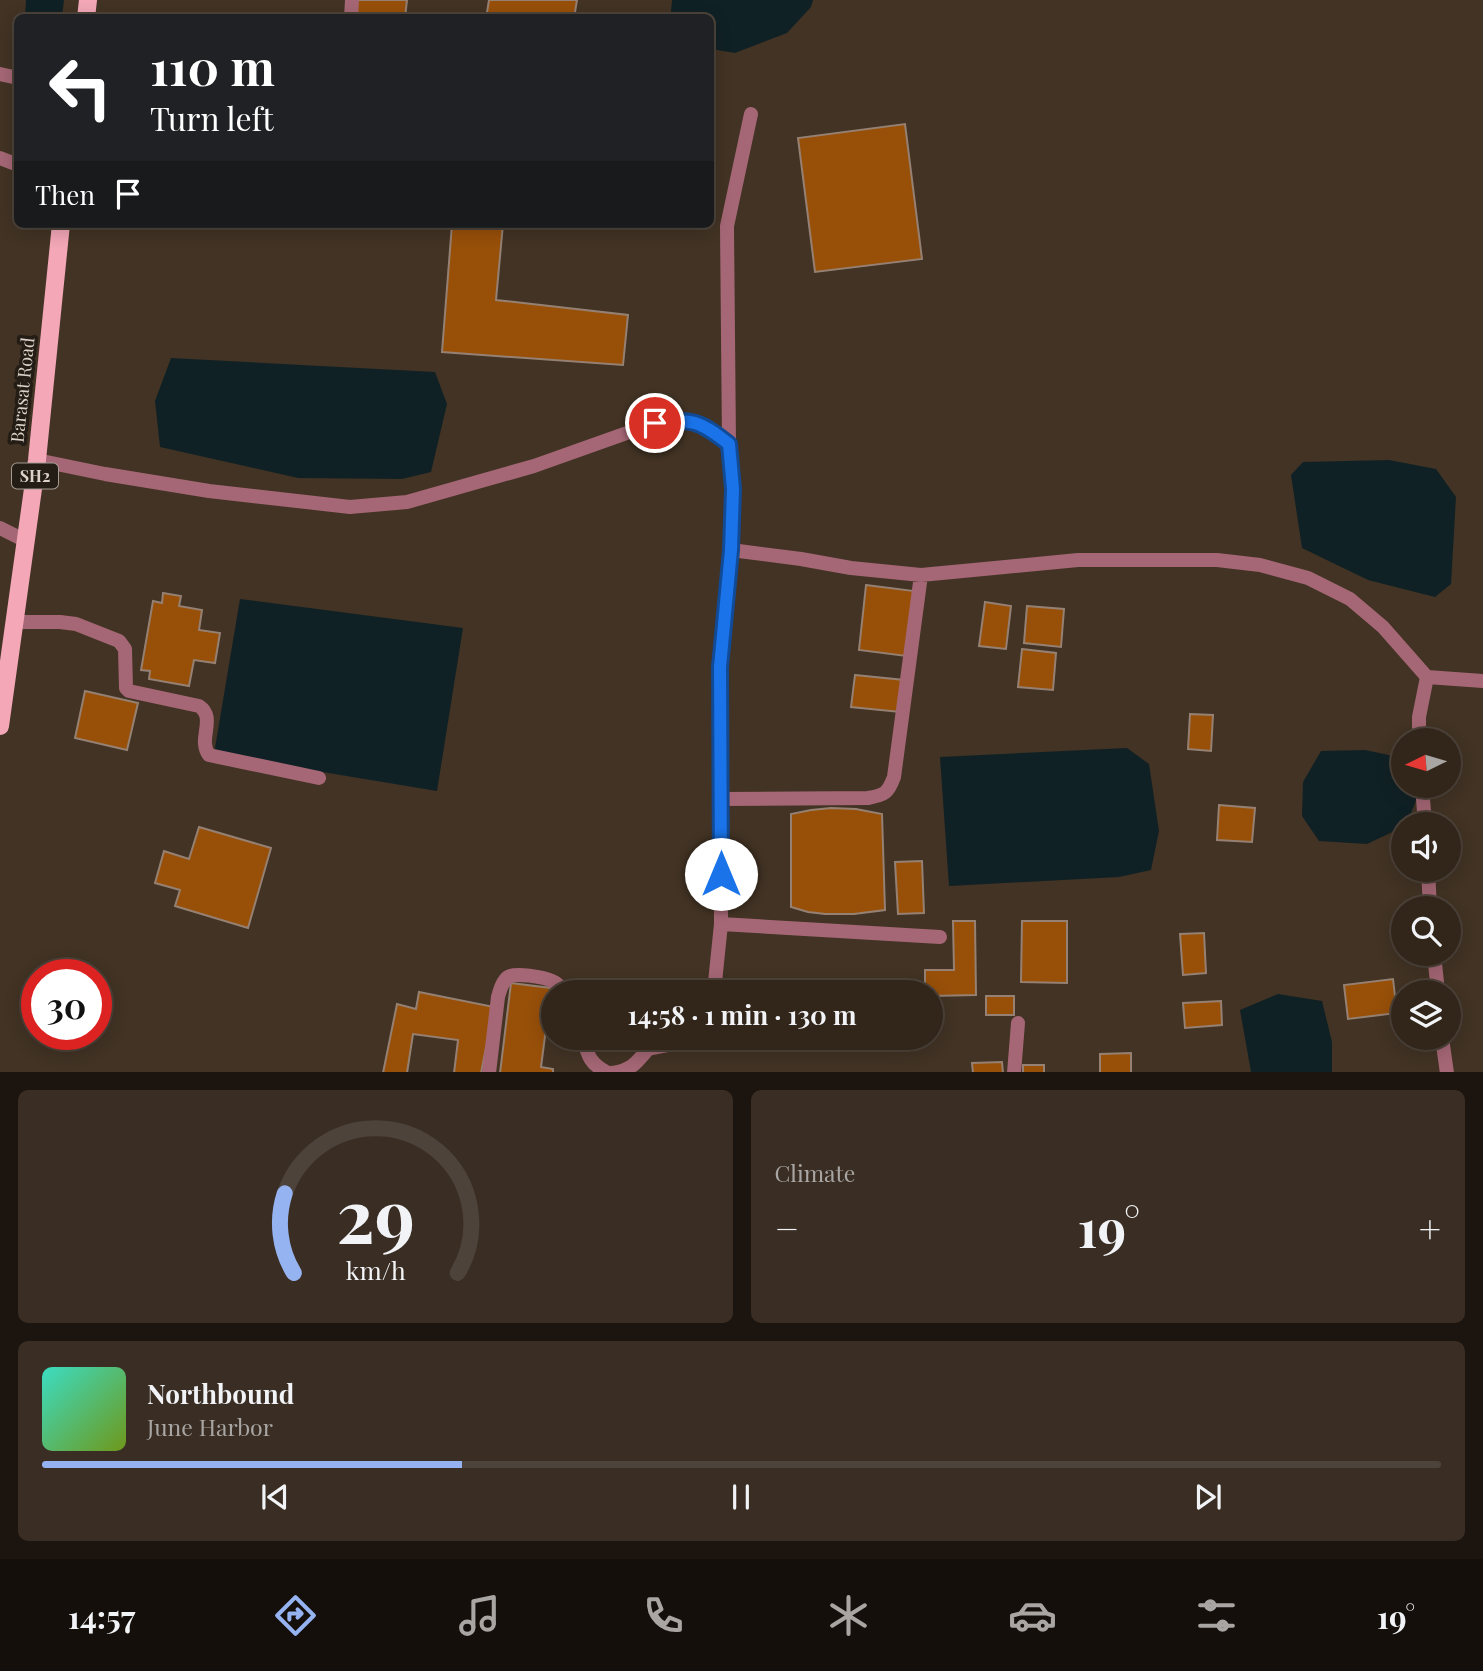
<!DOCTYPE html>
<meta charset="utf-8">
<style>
:root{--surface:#32261b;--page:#3a2e24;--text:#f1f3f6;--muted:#a8a5a3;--line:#4d433a;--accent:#95b2f1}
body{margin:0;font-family:"Playfair Display",serif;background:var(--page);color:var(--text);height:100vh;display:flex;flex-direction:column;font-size:26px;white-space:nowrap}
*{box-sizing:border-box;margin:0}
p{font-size:23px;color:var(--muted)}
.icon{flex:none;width:38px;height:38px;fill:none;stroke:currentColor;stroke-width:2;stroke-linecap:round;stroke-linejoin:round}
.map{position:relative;height:1072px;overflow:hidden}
.panel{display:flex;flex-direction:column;gap:18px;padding:18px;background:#1c150f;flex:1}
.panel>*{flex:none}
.banner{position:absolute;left:14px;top:14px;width:700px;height:214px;border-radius:10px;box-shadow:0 4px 18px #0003,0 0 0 2px var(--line);background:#202124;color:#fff;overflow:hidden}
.needle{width:46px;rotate:265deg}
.tools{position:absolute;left:1391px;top:728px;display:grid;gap:14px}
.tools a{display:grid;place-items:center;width:70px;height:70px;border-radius:50%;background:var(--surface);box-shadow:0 4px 18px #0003,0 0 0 2px var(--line);font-size:35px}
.speed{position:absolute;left:21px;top:959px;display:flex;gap:14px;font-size:35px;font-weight:700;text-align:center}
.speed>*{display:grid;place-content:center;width:91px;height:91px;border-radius:50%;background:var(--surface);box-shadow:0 4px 18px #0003,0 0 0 2px var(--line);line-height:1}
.speed .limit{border:10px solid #d22;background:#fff;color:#111}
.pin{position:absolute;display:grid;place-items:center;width:60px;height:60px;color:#fff;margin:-30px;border:4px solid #fff;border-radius:50%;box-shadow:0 2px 7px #0007}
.me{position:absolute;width:77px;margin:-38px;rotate:0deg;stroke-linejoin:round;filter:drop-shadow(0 0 5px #0008)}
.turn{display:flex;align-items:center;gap:24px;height:147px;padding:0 21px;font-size:32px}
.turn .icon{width:91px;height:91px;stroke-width:2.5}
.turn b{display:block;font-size:49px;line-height:60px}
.then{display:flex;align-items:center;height:66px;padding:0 21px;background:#0003;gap:14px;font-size:26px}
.big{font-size:52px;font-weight:700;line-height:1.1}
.panel .card{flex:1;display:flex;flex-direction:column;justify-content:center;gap:10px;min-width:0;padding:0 24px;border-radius:10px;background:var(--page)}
.panel .dial{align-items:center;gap:0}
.dial svg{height:182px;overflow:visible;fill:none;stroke:var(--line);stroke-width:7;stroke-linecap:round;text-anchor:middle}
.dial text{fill:var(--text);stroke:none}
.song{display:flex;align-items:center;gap:21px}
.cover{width:84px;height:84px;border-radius:10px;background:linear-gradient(135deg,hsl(170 70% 55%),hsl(80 70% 35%))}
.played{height:7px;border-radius:4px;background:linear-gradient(90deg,var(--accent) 30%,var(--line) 30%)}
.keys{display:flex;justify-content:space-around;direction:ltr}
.heat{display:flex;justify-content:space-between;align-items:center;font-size:38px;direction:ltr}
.panel .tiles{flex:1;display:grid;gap:18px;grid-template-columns:1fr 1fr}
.card:last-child{grid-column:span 2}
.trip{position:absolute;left:541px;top:980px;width:402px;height:70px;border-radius:35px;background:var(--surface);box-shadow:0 4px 18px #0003,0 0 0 2px var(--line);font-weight:700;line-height:70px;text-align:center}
.dock{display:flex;height:112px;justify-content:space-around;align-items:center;background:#140f0b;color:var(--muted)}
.dock .icon{width:49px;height:49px}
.dock .on{color:var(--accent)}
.dock b{font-size:32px;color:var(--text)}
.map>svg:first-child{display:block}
.water{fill:#102125}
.building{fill:#985009;stroke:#958072;stroke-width:2}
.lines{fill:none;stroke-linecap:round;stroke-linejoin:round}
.street{stroke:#a56775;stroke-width:14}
.primary{stroke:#f3a7b7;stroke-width:18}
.route-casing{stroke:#114b97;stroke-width:18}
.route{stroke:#1a73e8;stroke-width:12}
.labels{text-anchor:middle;stroke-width:7;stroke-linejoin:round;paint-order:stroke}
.shield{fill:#231d16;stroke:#a49c93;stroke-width:2}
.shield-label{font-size:16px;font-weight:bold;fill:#dcd2c9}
.street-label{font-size:18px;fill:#dcd2c9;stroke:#231d16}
</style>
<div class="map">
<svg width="1483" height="1073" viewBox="0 0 1483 1073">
<rect width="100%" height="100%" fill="#423324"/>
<!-- water -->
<path class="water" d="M 26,0 L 64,0 L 62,17 L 25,17 Z
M 672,0 L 813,0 L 811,7 L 787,33 L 735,53 L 711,49 L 710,18 L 674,17 L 671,11 Z
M 171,358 L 435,372 L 447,404 L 431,472 L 402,479 L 298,478 L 160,447 L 155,401 Z
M 1389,460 L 1436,469 L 1456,497 L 1451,584 L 1435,597 L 1368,580 L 1302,548 L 1291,475 L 1303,462 Z
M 240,599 L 463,628 L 437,791 L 214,754 Z
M 1127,748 L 1149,764 L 1159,831 L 1151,870 L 1119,877 L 949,886 L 940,757 Z
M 1365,750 L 1403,758 L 1404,786 L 1418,786 L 1419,792 L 1407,824 L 1404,824 L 1403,827 L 1367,844 L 1319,841 L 1302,816 L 1303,782 L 1321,751 Z
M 1278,994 L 1322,1001 L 1332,1042 L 1332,1072 L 1251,1072 L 1240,1010 Z"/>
<!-- building -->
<path class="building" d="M 357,0 L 407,0 L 405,18 L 355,18 Z
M 489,0 L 577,0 L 574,18 L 486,18 Z
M 905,124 L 922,259 L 815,272 L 798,138 Z
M 452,224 L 503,224 L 496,300 L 628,315 L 623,365 L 442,352 Z
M 866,585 L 914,591 L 906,656 L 859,650 Z
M 163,593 L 181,596 L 179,606 L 202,610 L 199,630 L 220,633 L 215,663 L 194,660 L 189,686 L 149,679 L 150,671 L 141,670 L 153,601 L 162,603 Z
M 985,602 L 1011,606 L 1006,649 L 979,646 Z
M 1027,606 L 1064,609 L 1061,647 L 1024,643 Z
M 1022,649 L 1056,653 L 1053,690 L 1018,687 Z
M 855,675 L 904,680 L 900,712 L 851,707 Z
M 85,691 L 138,703 L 127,750 L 75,738 Z
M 1190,714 L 1213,715 L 1211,751 L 1188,749 Z
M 1219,805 L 1255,808 L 1252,842 L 1217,840 Z
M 831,808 L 856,809 L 882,814 L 885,910 L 854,914 L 825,914 L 808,912 L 791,907 L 791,814 L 811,810 Z
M 199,827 L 271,848 L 248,928 L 175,906 L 180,890 L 155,883 L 164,851 L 189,859 Z
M 922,861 L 924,913 L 898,914 L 895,862 Z
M 953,921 L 975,921 L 976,995 L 931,996 L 931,992 L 925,992 L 925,970 L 954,970 Z
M 1022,921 L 1067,921 L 1067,983 L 1021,982 Z
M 1204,933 L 1206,973 L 1183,975 L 1180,934 Z
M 1393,979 L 1397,1013 L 1348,1019 L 1344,985 Z
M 511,983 L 559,989 L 559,992 L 553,992 L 553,1014 L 548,1013 L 541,1067 L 553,1069 L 553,1073 L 500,1073 Z
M 419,992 L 494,1007 L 481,1073 L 454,1073 L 458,1040 L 413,1034 L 407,1073 L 383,1073 L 397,1004 L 416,1009 Z
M 986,996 L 1014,996 L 1014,1015 L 986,1015 Z
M 1221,1001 L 1222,1025 L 1185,1028 L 1183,1003 Z
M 1131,1053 L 1131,1073 L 1100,1073 L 1100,1054 Z
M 1002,1062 L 1003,1073 L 973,1073 L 972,1063 Z
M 1023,1065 L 1044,1065 L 1044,1073 L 1023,1073 Z"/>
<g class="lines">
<!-- street -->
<path class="street" d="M 351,18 L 352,0
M 0,74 L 18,78
M 0,158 L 18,165
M 37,460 L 105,474 L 209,491 L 350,507 L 407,502 L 534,466 L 655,423 L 680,420 L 696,423 L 710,429 L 729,444
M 0,528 L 26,541
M 731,550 L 801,559 L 851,568 L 921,575 L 1078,560 L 1217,560 L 1260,565 L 1308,578 L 1350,599 L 1383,627 L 1427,677
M 15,622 L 60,622 L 76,624 L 119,641 L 125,649 L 126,688 L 129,691 L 199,706 C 217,718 197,739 209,755 L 319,778
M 1419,740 L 1419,717 L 1427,677 L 1483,681
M 1422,786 L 1425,824
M 721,799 L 868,798 C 885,795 888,793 894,777 L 921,575
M 1428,870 L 1430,908
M 721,924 L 940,937
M 1434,954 L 1438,992
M 714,992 L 721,924 L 720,667 L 731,550 L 733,489 L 729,444 L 727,226 L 751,114
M 583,1038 C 588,1056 590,1064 608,1073
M 1442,1038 L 1447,1073
M 489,1073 L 498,997 C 500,990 502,982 508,977 C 514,972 544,977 552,981 C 557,983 561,987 563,992
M 612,1073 C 632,1070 636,1063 648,1049 L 689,1041 L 699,1038
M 1014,1073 L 1018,1023"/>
<!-- primary -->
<path class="primary" d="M 86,18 L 88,0
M 0,726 L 37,460 L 61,224"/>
</g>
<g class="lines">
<!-- route casing -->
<g class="route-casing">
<path id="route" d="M 655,423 C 692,418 700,421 729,444 L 733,489 L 731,550 L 720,667 L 721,874"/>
</g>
<!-- route -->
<use href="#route" class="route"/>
</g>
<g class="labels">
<!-- shield labels -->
<rect class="shield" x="12" y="463.5" width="46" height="25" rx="5"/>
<g class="shield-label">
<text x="35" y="482">SH2</text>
</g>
<!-- street labels -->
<g class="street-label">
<text transform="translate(23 390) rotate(-84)" y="6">Barasat Road</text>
</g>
</g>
</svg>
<div class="tools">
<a><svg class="needle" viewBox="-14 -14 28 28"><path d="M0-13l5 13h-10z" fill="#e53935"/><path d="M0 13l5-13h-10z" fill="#a8a5a3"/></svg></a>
<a><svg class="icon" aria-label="sound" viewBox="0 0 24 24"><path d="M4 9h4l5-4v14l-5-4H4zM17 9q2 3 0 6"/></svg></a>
<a><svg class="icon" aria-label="search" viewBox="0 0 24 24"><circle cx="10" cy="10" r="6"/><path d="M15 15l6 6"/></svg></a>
<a><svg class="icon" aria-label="layers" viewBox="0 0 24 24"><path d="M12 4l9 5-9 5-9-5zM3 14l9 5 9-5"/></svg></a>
</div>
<div class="speed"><div class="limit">30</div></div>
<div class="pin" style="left:655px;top:423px;background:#d93025"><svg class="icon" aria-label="arrive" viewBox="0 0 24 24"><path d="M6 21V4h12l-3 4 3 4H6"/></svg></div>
<svg class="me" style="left:721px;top:874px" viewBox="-20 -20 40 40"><circle r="19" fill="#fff"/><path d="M0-13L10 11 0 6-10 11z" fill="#1a73e8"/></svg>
<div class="trip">14:58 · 1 min · 130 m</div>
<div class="banner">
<div class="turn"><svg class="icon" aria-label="left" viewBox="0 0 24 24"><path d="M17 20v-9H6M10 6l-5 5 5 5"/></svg><div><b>110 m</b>Turn left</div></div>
<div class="then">Then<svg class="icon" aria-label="arrive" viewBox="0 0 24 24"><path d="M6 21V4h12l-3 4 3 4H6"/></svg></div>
</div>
</div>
<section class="panel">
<div class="tiles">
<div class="card dial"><svg viewBox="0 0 100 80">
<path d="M14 69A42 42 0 1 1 86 69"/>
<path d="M14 69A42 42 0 0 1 10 34" stroke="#95b2f1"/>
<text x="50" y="56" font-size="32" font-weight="700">29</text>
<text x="50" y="72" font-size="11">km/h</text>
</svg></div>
<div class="card"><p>Climate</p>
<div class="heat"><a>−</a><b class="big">19°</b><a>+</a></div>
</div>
<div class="card">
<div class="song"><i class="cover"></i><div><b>Northbound</b><p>June Harbor</p></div></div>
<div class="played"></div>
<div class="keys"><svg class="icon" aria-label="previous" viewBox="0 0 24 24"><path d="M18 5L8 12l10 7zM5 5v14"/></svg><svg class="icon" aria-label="pause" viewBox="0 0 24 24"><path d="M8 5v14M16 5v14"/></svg><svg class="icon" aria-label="next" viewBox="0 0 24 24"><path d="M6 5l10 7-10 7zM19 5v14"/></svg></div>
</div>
</div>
</section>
<nav class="dock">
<b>14:57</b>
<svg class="icon on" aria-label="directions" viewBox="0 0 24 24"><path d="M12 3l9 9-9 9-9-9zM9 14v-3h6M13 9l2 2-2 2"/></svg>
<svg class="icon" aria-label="music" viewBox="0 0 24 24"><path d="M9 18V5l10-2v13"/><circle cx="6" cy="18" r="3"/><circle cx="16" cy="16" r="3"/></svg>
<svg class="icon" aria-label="phone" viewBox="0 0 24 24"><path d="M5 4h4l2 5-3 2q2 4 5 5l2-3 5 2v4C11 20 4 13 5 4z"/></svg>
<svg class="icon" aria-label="climate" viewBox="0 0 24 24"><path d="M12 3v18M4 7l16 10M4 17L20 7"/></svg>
<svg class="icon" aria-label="car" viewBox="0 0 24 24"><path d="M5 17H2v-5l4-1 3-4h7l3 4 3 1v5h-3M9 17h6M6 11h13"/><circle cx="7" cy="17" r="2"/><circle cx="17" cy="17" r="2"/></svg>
<svg class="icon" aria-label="filters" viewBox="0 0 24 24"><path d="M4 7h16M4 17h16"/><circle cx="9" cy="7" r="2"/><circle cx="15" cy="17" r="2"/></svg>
<b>19°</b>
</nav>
